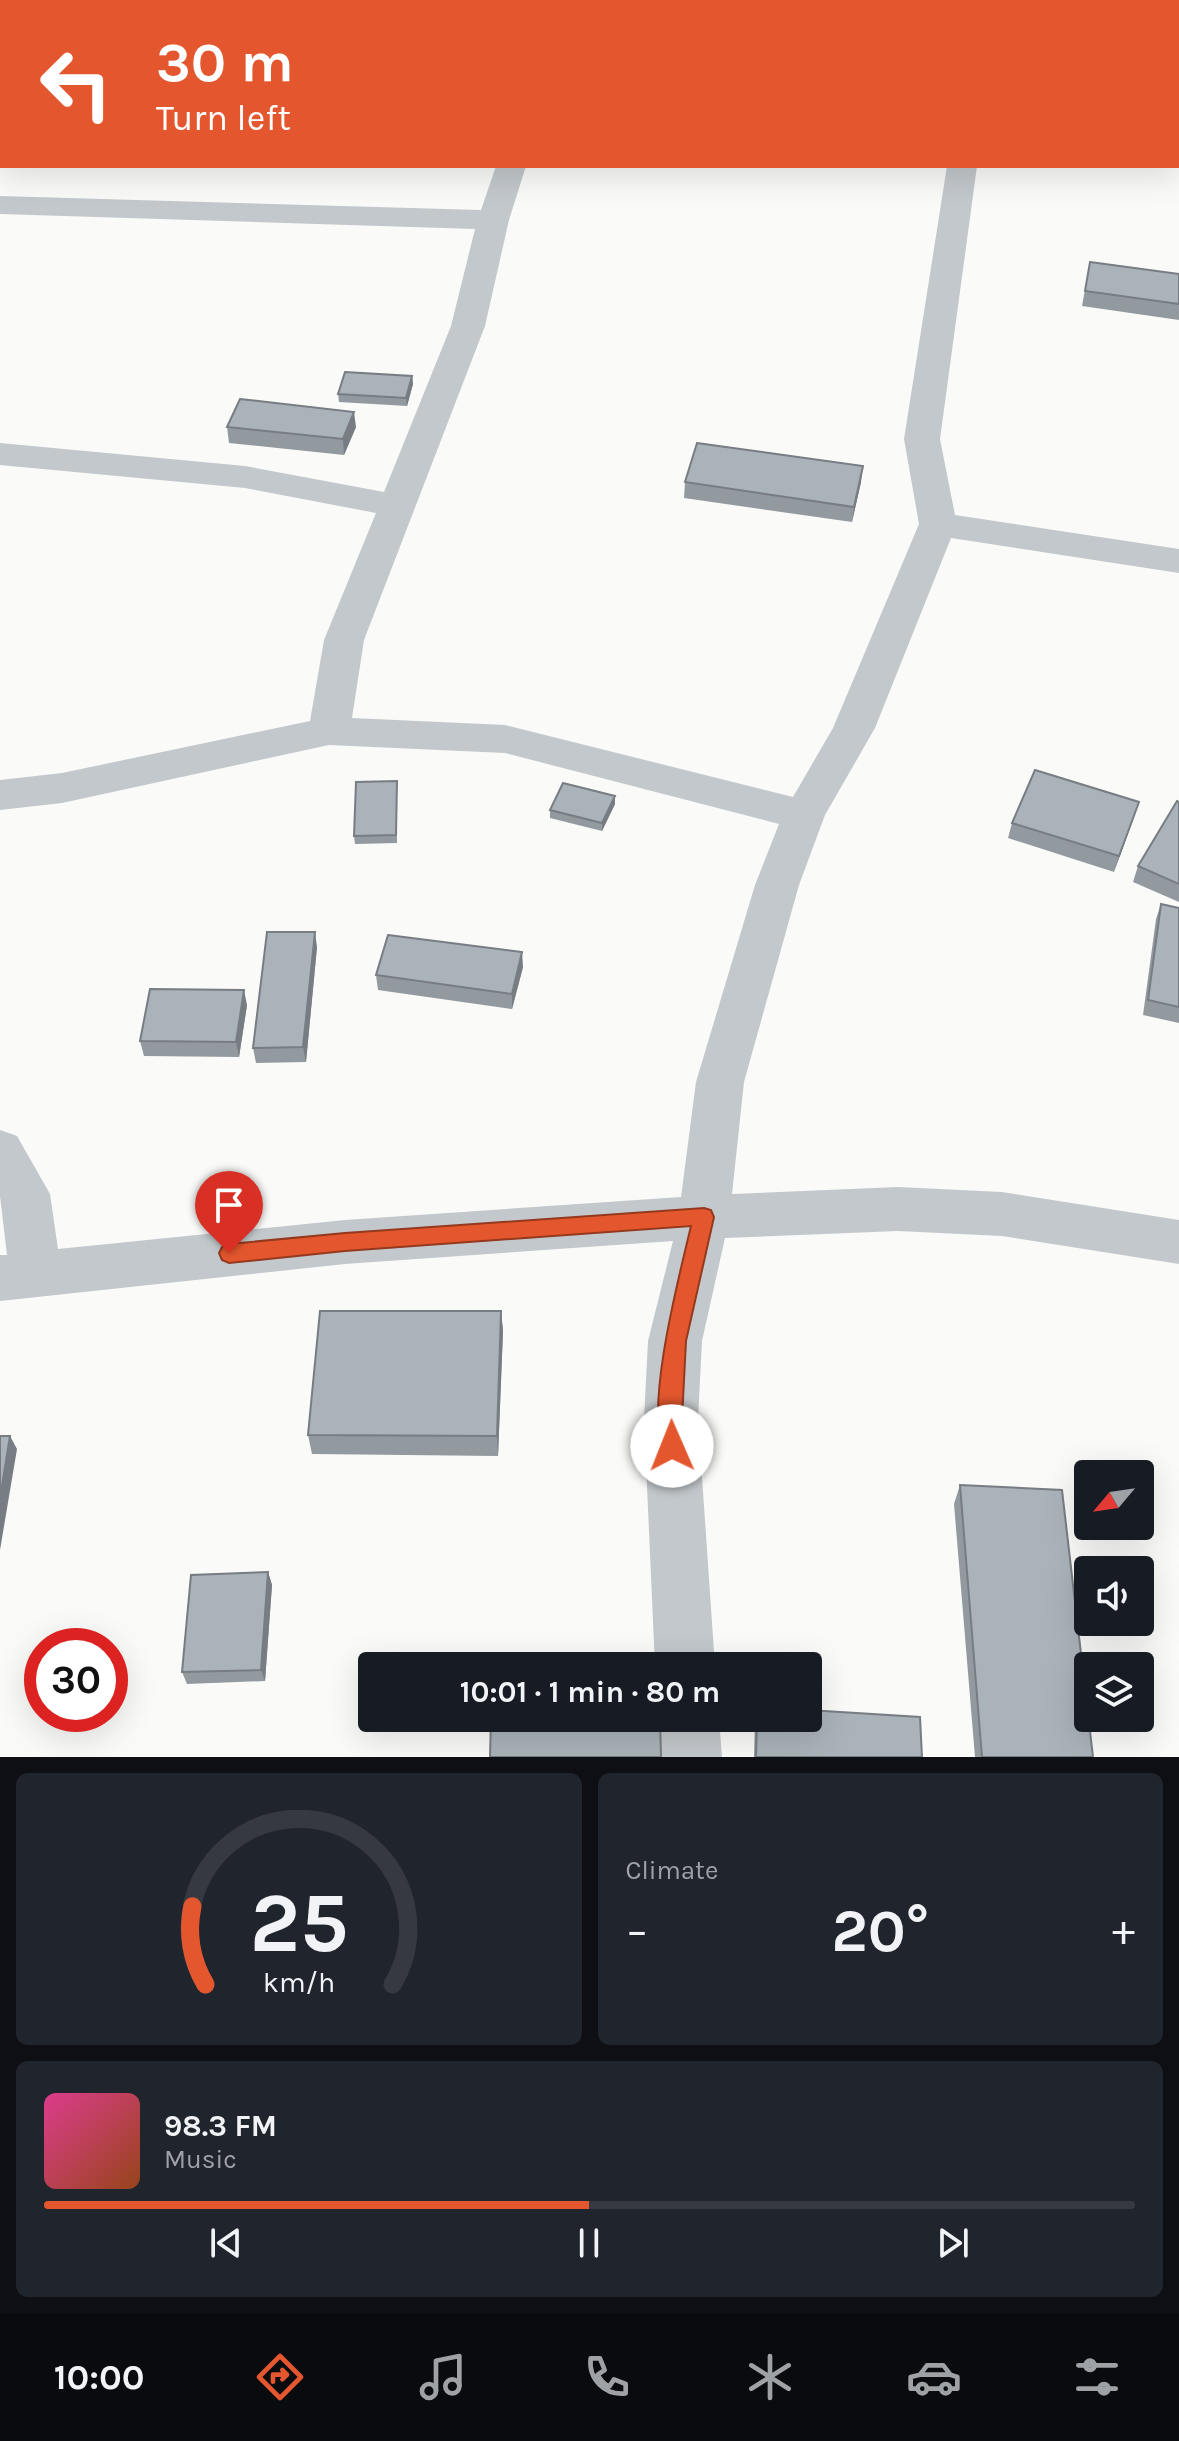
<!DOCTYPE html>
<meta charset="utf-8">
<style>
:root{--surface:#171b24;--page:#20242c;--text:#f1f3f6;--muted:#9ea1a6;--line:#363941;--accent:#e4572e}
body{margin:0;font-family:Karla,sans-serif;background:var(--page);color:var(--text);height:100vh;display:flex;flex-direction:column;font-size:30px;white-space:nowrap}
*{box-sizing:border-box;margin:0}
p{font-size:26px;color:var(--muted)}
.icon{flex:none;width:44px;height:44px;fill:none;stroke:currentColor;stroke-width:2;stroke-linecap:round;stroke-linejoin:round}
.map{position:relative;height:1757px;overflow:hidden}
.details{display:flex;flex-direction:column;gap:16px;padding:16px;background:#0d0f14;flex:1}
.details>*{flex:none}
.hud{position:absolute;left:0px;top:0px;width:1180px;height:168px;box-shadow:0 8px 32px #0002;background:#e4572e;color:#fff;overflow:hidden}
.needle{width:52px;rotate:241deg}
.buttons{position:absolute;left:1074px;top:1460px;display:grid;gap:16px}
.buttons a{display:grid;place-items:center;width:80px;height:80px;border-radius:8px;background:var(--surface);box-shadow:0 8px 32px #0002;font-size:40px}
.speed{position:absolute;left:24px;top:1628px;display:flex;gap:16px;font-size:40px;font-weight:700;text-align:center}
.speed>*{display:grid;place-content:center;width:104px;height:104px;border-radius:50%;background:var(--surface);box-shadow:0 8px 32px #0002;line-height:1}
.speed .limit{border:12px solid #d22;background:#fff;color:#111}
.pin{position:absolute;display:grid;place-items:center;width:68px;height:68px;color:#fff;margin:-82px -34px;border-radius:50% 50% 50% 0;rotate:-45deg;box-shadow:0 0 8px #0007}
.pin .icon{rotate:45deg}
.me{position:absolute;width:88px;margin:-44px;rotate:359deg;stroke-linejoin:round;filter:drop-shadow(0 0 6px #0008)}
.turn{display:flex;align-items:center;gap:28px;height:168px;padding:0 24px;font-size:36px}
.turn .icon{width:104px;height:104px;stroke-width:2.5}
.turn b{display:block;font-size:56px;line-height:68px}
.big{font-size:60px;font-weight:700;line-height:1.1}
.details .widget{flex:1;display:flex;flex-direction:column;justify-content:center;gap:12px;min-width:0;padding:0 28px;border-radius:12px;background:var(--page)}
.details .dial{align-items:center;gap:0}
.dial svg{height:208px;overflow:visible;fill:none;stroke:var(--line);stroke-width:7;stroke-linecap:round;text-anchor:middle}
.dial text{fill:var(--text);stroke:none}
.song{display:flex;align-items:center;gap:24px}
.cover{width:96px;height:96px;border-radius:12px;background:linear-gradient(135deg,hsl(330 70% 55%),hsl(20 70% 35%))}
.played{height:8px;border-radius:4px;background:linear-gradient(90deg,var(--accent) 50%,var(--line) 50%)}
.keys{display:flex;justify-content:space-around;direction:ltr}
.heat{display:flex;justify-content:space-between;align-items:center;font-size:44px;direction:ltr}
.details .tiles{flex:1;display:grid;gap:16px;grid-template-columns:1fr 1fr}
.widget:last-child{grid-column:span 2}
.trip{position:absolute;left:358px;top:1652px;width:464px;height:80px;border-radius:8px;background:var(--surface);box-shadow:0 8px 32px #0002;font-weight:700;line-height:80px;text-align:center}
.tab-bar{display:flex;height:128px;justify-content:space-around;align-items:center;background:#090b0e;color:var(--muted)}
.tab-bar .icon{width:56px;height:56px}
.tab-bar .on{color:var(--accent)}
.tab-bar b{font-size:36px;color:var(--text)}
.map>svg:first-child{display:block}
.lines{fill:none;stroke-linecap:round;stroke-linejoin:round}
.minor{fill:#c3c8cc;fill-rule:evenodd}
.wall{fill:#929a9f}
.shaded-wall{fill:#777d82}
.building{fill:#aab3b9;stroke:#777d82;stroke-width:2}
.route{fill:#e4572e;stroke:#94391e;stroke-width:2}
</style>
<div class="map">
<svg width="1179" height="1757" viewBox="0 0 1179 1757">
<rect width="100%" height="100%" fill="#fafaf8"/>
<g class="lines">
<!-- minor -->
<path class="minor" d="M 240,0 L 266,0 L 267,2 L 241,2 Z
M 913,0 L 939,0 L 940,2 L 914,2 Z
M 1178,24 L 1179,24 L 1179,40 L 1178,40 Z
M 496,166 L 526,166 L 509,220 L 485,326 L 364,640 L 352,718 L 505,725 L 793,797 L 833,728 L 919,524 L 904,439 L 947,166 L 977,166 L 940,439 L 955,515 L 1179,549 L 1179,573 L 951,538 L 875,728 L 825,815 L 799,885 L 744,1082 L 732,1194 L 898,1187 L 1002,1192 L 1179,1220 L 1179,1264 L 1002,1236 L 898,1231 L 725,1238 L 702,1341 L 698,1419 L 715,1666 L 655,1666 L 644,1419 L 648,1341 L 673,1241 L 345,1264 L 0,1301 L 0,1255 L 7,1255 L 0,1196 L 0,1130 L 17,1136 L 50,1194 L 58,1249 L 345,1220 L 681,1197 L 696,1082 L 755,885 L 779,824 L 505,753 L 329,745 L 62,803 L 0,810 L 0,780 L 62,773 L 310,721 L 324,640 L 376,513 L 245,488 L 0,465 L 0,443 L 245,466 L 384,492 L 451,326 L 475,229 L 0,214 L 0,196 L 481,210 Z
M 659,1718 L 719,1718 L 722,1757 L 660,1757 Z"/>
</g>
<!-- wall -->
<path class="wall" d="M 1090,262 L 1179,274 L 1179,320 L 1082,306 Z
M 412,376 L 413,384 L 407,406 L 339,402 L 338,394 Z
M 227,427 L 356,427 L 344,455 L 229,443 Z
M 685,482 L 861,482 L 852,522 L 684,498 Z
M 397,790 L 397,843 L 355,844 L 354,836 Z
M 615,796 L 615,804 L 602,831 L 550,818 L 550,810 Z
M 1139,802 L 1114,872 L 1008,838 L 1012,823 Z
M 1179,802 L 1179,902 L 1133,882 L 1138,866 Z
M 1161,904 L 1179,908 L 1179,1023 L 1143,1015 L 1156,919 Z
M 317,947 L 306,1062 L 256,1063 L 253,1048 Z
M 523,967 L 512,1009 L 378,990 L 376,975 Z
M 247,1005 L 239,1057 L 144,1056 L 140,1041 Z
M 501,1311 L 503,1331 L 498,1456 L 312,1454 L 308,1435 Z
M 960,1485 L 1093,1757 L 975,1757 L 954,1504 Z
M 268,1572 L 272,1585 L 265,1681 L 187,1684 L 182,1672 Z
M 755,1718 L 808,1718 L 922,1757 L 754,1757 Z"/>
<!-- shaded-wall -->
<path class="shaded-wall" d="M 412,376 L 413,384 L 407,406 L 406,398 Z
M 354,412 L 356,427 L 344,455 L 343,439 Z
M 863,466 L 861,482 L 852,522 L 854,507 Z
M 615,796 L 615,804 L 602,831 L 602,823 Z
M 1139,802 L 1134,817 L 1114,872 L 1119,856 Z
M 315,932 L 317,947 L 306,1062 L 303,1047 Z
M 522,952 L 523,967 L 512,1009 L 512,994 Z
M 244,990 L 247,1005 L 239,1057 L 236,1042 Z
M 501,1311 L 503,1331 L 498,1456 L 497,1436 Z
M 10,1436 L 17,1449 L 0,1550 L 0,1498 Z
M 268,1572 L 272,1585 L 265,1681 L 261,1670 Z"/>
<!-- building -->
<path class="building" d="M 1090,262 L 1179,274 L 1179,304 L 1085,291 Z
M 345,372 L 412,376 L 406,398 L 338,394 Z
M 240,399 L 354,412 L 343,439 L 227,427 Z
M 697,443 L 863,466 L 854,507 L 685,482 Z
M 1035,770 L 1139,802 L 1119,856 L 1012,823 Z
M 397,781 L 396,835 L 354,836 L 356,782 Z
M 563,783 L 615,796 L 602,823 L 550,810 Z
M 1177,801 L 1179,802 L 1179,884 L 1138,866 Z
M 1161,904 L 1179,908 L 1179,1007 L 1148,1000 Z
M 267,932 L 315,932 L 303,1047 L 253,1048 Z
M 388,935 L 522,952 L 512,994 L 376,975 Z
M 150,989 L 244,990 L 236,1042 L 140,1041 Z
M 320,1311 L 501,1311 L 497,1436 L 308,1435 Z
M 0,1436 L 10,1436 L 0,1498 Z
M 960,1485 L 1062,1490 L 1093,1757 L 982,1757 Z
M 268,1572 L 261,1670 L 182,1672 L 191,1575 Z
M 808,1710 L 920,1717 L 922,1757 L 756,1757 L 757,1718 L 808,1718 Z
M 491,1718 L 660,1718 L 661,1757 L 490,1757 Z"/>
<!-- route -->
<path class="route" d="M 704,1208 L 711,1210 L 714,1217 L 686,1341 L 682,1419 L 684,1446 L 680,1454 L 672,1457 L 664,1454 C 644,1408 679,1277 691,1226 L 345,1251 L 229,1263 L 222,1260 L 219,1253 L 222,1247 L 229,1244 L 345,1233 Z"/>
</svg>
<div class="buttons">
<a><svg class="needle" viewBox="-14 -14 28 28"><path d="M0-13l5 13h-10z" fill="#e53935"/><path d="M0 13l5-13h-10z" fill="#9ea1a6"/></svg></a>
<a><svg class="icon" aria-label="sound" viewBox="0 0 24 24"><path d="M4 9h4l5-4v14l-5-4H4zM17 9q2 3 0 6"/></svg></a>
<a><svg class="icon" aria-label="layers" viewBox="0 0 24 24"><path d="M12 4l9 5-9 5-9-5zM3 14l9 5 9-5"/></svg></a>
</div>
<div class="speed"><div class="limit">30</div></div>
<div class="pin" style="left:229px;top:1253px;background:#d93025"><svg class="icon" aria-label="arrive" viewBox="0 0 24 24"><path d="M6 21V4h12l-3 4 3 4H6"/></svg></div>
<svg class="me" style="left:672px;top:1446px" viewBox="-20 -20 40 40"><circle r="19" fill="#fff"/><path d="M0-13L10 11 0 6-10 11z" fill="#e4572e"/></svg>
<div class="trip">10:01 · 1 min · 80 m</div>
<div class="hud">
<div class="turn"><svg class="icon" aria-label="left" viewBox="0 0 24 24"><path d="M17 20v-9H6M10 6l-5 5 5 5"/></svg><div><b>30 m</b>Turn left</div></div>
</div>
</div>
<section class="details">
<div class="tiles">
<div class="widget dial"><svg viewBox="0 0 100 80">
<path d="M14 69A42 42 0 1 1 86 69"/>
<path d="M14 69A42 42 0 0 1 9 39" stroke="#e4572e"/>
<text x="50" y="56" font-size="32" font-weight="700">25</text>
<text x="50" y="72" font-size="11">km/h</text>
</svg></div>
<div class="widget"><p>Climate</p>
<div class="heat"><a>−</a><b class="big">20°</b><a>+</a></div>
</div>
<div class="widget">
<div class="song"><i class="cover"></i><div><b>98.3 FM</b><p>Music</p></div></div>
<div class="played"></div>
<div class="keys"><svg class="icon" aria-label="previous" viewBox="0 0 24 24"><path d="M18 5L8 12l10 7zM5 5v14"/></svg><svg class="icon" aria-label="pause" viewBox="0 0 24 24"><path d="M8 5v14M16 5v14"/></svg><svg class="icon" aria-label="next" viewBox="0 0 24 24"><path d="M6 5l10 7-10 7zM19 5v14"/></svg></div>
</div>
</div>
</section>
<nav class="tab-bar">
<b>10:00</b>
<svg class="icon on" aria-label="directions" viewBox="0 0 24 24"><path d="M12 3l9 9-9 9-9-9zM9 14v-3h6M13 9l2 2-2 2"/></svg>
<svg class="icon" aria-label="music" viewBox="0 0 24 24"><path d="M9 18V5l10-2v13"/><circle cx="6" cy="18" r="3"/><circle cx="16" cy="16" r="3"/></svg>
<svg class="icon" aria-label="phone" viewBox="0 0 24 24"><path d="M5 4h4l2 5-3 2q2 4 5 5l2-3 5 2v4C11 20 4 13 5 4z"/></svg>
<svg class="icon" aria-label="climate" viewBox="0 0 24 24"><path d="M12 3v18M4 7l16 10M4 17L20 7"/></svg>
<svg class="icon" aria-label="car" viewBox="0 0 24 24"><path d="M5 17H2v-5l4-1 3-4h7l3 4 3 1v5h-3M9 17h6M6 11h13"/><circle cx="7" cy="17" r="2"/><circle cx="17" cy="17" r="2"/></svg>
<svg class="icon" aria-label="filters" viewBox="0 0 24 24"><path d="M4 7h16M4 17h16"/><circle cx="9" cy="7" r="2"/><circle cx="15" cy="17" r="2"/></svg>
</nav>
